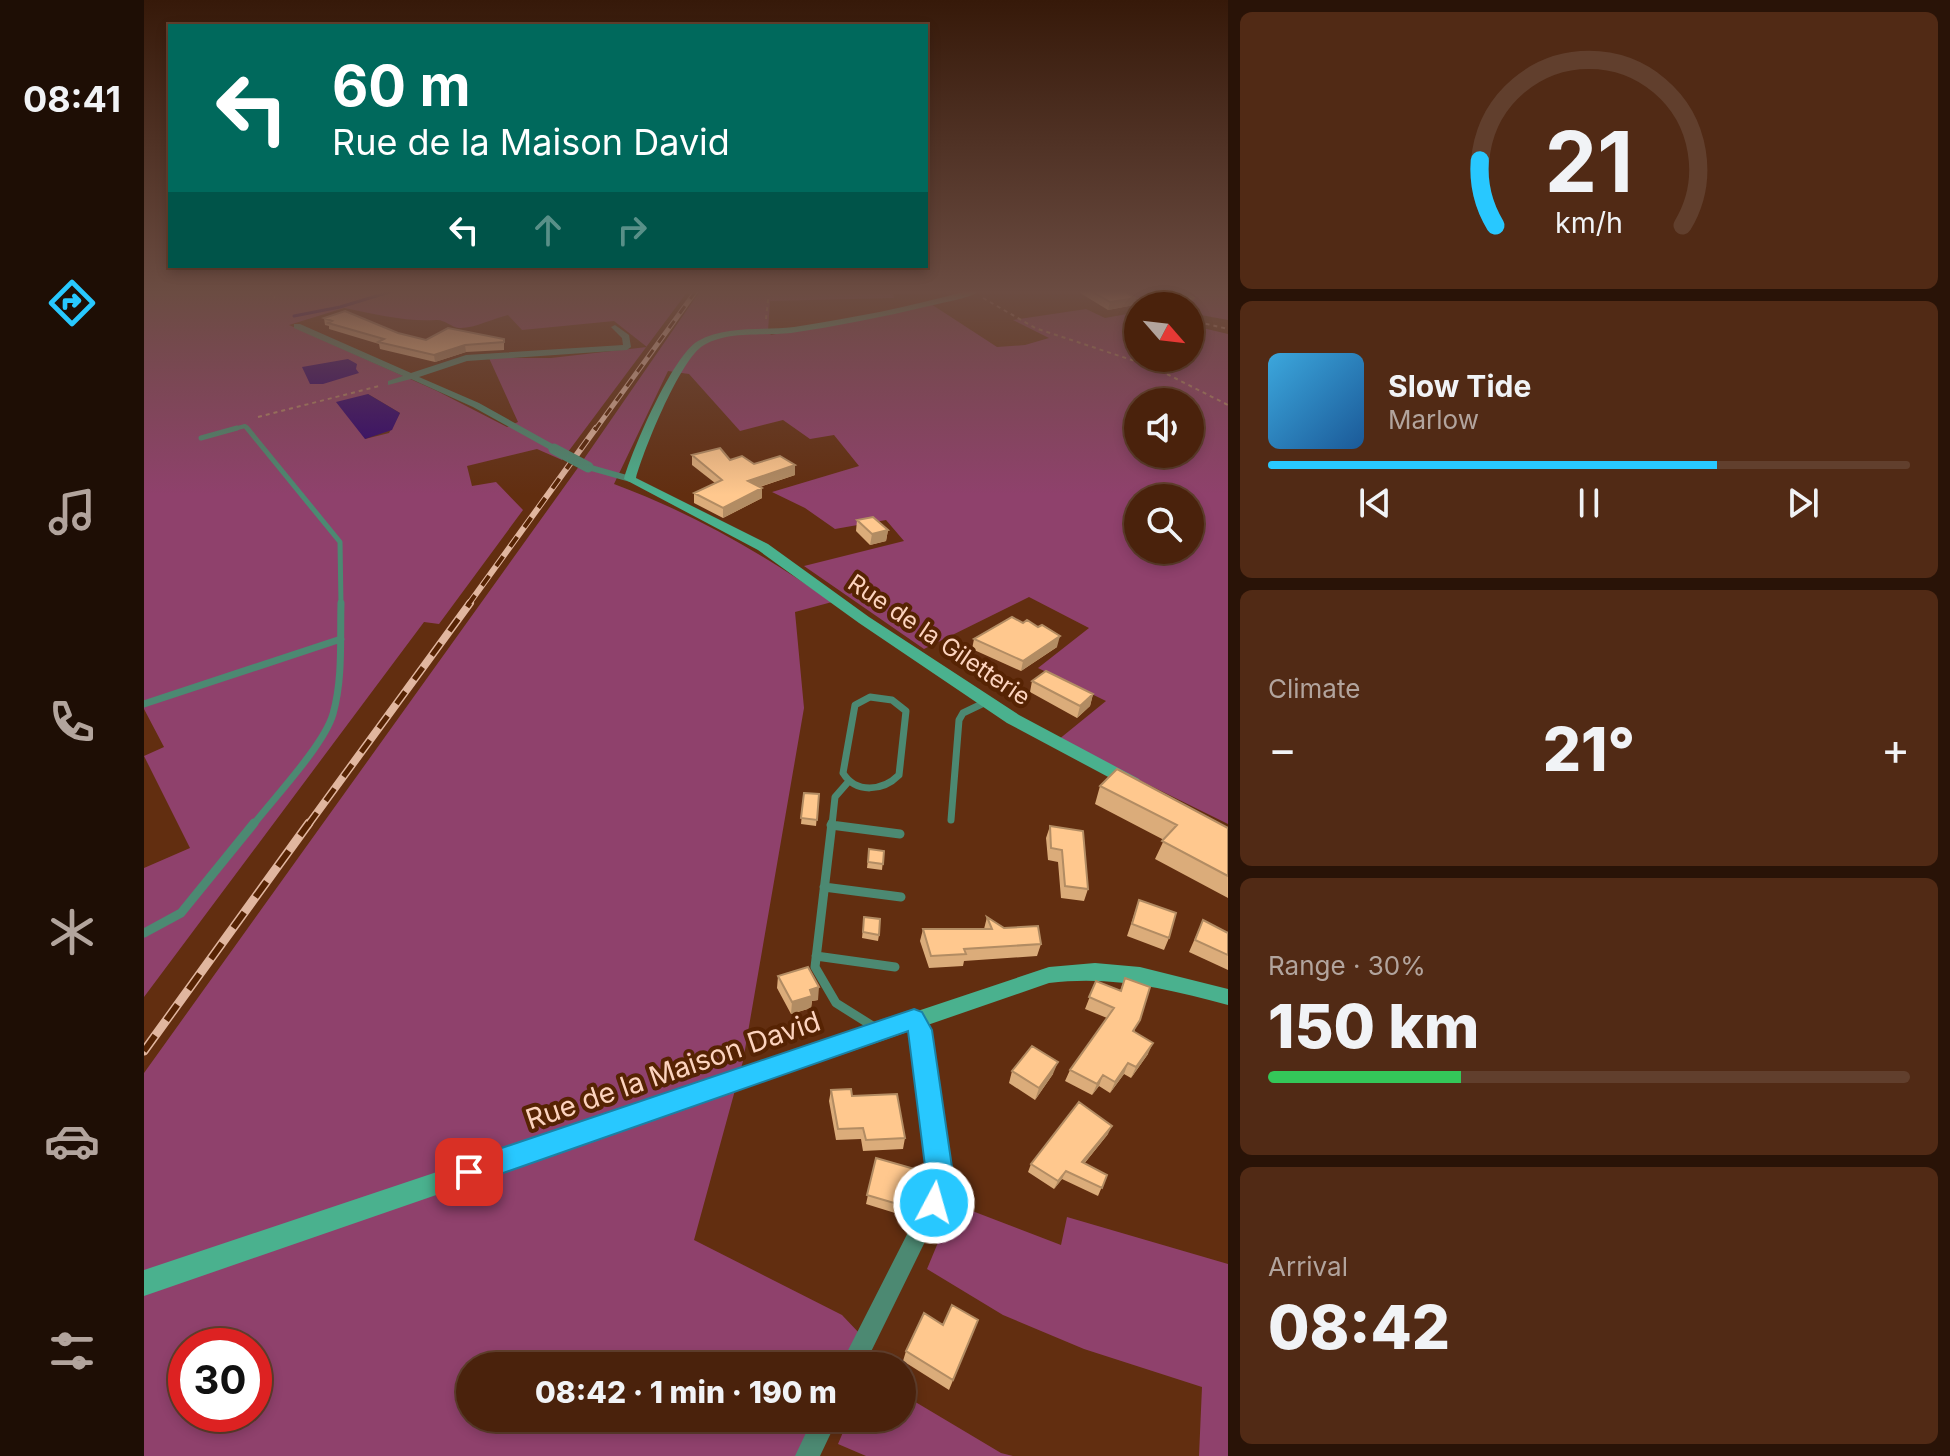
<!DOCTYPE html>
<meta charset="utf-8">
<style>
:root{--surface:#4a220c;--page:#512a15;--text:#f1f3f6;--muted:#b2a49d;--line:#613f2d;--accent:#28c8ff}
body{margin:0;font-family:Inter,sans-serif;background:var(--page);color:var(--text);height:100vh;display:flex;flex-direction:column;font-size:30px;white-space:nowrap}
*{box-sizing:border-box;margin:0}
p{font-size:26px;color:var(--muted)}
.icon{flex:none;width:44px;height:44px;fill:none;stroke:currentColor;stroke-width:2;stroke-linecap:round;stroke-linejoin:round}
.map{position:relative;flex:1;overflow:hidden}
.details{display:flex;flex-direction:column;gap:12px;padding:12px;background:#291307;width:722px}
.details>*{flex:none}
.guide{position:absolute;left:24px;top:24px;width:760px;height:244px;border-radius:0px;box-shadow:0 4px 12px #0003,0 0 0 2px var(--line);background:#00695c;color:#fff;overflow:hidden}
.needle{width:52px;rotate:118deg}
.buttons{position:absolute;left:980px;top:292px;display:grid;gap:16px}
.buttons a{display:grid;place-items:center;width:80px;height:80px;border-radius:50%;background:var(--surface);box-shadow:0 4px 12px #0003,0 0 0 2px var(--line);font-size:40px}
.speed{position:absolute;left:24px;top:1328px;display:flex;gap:16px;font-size:40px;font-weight:700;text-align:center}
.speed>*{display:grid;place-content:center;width:104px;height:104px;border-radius:50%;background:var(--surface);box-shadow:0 4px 12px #0003,0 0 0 2px var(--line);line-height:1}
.speed .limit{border:12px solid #d22;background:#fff;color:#111}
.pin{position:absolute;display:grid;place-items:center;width:68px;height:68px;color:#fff;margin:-34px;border-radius:16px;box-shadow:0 4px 12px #0006}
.me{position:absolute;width:88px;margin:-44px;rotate:6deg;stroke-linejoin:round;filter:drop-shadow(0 0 6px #0008)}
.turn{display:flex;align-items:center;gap:28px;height:168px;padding:0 32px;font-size:36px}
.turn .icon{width:104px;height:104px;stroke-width:2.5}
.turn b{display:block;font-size:56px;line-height:68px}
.lanes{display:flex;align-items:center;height:76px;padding:0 32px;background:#0003;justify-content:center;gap:40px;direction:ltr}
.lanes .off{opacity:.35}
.big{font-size:60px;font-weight:800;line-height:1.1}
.details .tile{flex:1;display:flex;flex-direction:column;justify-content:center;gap:12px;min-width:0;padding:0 28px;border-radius:12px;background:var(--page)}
.details .dial{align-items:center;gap:0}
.dial svg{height:208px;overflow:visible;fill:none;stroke:var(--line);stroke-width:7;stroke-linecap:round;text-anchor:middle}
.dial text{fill:var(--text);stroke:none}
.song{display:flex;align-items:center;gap:24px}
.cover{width:96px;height:96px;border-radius:12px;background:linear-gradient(135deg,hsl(200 70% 55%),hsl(210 70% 35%))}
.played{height:8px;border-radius:4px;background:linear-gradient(90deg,var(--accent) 70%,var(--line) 70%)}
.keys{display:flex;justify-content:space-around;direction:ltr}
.heat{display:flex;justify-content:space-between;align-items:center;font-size:44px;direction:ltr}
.charge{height:12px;border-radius:6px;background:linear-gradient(90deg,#34c759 30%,var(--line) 0)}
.trip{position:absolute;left:312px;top:1352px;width:460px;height:80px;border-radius:40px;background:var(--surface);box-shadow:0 4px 12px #0003,0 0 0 2px var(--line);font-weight:800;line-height:80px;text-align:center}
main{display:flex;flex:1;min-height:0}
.dock{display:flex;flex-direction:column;width:144px;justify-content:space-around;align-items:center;background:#1e0e05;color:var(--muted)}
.dock .icon{width:56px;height:56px}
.dock .on{color:var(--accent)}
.dock b{font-size:36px;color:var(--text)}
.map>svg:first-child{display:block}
.green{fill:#8f416c;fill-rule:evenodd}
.water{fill:#2d0172}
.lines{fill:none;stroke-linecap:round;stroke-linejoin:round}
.stream{stroke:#2d0172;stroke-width:3}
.path{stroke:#b2846b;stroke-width:2;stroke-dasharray:4 4;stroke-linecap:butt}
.lane-far3{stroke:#4c8972;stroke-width:4}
.lane-far2{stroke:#4c8972;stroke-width:5}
.lane-far1{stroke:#4c8972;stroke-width:7}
.lane{stroke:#4c8972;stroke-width:9}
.street{fill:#4c8972;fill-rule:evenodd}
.secondary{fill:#4ab18e;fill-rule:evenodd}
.rail-far3-casing{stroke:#e1b69f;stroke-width:5}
.rail-far2-casing{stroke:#e1b69f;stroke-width:6}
.rail-far1-casing{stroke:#e1b69f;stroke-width:8}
.rail-casing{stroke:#e1b69f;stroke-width:9}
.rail-far3{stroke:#562303;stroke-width:3;stroke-dasharray:9;stroke-linecap:butt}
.rail-far2{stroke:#562303;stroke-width:4;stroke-dasharray:12;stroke-linecap:butt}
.rail-far1{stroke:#562303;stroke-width:5;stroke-dasharray:15;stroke-linecap:butt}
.rail{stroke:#562303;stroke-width:6;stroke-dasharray:19;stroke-linecap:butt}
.street-bridge{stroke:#4c8972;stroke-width:11}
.wall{fill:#dbac7a}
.shaded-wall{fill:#b28c63}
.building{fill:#ffc88e;stroke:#b28c63;stroke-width:2}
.route{fill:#28c8ff;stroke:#1a82a6;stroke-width:2}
.labels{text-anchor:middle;stroke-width:8;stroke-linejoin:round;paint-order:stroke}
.street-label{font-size:24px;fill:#fcd3be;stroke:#562303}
.near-street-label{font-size:28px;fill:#fcd3be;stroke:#562303}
</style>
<main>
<nav class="dock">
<b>08:41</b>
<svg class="icon on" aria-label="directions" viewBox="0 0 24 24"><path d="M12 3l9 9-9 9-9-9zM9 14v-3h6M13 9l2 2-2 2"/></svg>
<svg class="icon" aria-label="music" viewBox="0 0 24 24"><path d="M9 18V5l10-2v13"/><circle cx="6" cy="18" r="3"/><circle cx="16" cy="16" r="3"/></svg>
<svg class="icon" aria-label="phone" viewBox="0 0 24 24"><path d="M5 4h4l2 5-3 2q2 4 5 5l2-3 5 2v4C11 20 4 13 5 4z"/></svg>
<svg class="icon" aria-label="climate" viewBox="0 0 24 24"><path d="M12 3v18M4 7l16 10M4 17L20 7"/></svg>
<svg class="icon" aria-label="car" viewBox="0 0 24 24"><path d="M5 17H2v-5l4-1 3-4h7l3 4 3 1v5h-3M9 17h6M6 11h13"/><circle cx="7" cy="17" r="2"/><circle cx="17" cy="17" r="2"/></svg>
<svg class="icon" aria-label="filters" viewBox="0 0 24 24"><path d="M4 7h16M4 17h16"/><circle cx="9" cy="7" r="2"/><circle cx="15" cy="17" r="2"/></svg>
</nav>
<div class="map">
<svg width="1084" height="1456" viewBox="0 0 1084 1456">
<rect width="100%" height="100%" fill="#622e10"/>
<!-- green -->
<path class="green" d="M 0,291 L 544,291 L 418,460 L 393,449 L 323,466 L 328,486 L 352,482 L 379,510 L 295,624 L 280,622 L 0,997 L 0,868 L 46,848 L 0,756 L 20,747 L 0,709 ZM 200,308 C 231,314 262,322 292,320 C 300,319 307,327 315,328 C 329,329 350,318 364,315 L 378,330 L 470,321 L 503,347 L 407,358 L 345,358 L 374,422 L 363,427 L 293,391 L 145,325 ZM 224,394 L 256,413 L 245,433 L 221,439 Z
M 556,291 L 783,291 L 749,294 L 750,298 L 626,301 L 624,331 L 627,335 L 787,304 L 853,347 L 881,345 L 905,338 L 869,320 L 942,309 L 961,318 L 994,312 L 994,358 L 1046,358 L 1046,325 L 1084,334 L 1084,824 L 914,740 L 962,701 L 894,668 L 945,628 L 885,597 L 780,649 L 660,566 L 760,541 L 742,520 L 691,529 L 661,508 L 628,492 L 715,466 L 690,435 L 666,439 L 639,420 L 596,431 L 545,374 L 524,371 L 470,484 C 551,514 617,553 688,602 L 651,612 L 660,708 L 599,1061 L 550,1240 L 698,1315 L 716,1334 L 699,1366 L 326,1366 L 326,1418 L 673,1418 L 654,1456 L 0,1456 L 0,1073 L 433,469 ZM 994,402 L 1046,402 L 1046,454 L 994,454 ZM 994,498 L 1046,498 L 1046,550 L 994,550 ZM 42,1346 L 110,1346 L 110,1414 L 42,1414 Z
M 984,291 L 1084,291 L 1084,320 L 1046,313 L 1046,306 L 1006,306 Z
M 810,1204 L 917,1245 L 923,1217 L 1084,1264 L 1084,1456 L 1055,1456 L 1058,1387 L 940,1349 L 859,1315 L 783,1269 Z
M 758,1394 L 857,1453 L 869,1456 L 722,1456 L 694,1444 L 705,1418 L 758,1418 Z"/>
<!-- water -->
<path class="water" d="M 204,359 L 213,364 L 212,369 L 215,373 L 179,384 L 166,384 L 158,367 Z
M 224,394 L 256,413 L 248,430 L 221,439 L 192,402 Z"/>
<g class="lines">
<!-- stream -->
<path class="stream" d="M 150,316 L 196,307 L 249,291"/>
<!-- path -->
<path class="path" d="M 125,291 L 131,298
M 839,298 L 891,328 L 1009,367 L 1084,405
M 990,300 L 999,306
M 622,319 L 625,291
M 1046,320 L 1084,329
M 114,417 L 235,386"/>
<!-- lane-far3 -->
<path class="lane-far3" d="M 86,430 L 101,426 L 105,430"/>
<!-- lane-far2 -->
<path class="lane-far2" d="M 103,428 L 196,542 L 197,605
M 57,438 L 93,428"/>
<!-- lane-far1 -->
<path class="lane-far1" d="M 726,697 L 748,700 L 762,711 L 755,775 C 739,791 712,794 699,773 L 711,705 Z
M 0,704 L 197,639
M 807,820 L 815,720 L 819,713 L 842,702
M 109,825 C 130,798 180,745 189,714 C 199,678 196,640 197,603
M 688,825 L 691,797 L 705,781"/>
<!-- lane -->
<path class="lane" d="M 688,823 L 671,967 L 692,1003 L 735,1030
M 687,825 L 756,834
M 680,887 L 757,897
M 0,933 L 37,913 L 110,823
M 672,956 L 751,967"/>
<!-- street -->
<path class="street" d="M 150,324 L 156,324 L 267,373 L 322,355 L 479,345 L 478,338 L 467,327 L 471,325 L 485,335 L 487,347 L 483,350 L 323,361 L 275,377 L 335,403 L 414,447 L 415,449 L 410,452 L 329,407 L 267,379 L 244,385 L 244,381 L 259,376 L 150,328 Z
M 444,464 L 490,477 L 491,479 L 486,482 L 440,469 L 440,465 Z
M 770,1011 L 776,1014 L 785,1030 L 806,1174 L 800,1203 L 720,1366 L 696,1366 L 780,1201 L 786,1174 L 767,1031 L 761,1019 L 764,1014 Z
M 669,1418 L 694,1418 L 676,1456 L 651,1456 Z"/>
<!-- secondary -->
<path class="secondary" d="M 822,291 L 837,291 C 822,299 802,302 785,306 C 739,317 693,326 647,333 C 620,336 580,330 557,347 C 534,365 500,449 492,478 L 624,544 L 725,617 L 875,715 L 995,779 L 997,783 L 995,787 L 983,787 L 863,723 L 715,623 L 614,550 L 480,479 C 488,450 529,355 554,341 C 582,325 619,331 650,327 C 708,318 766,307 822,291 Z
M 951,963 L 996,967 L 1084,989 L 1084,1005 C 1024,989 968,975 905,983 L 0,1296 L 0,1270 L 905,967 Z"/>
<!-- rail-far3 casing -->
<g class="rail-far3-casing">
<path id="rail-far3" d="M 451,430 L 552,291"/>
</g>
<!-- rail-far2 casing -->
<g class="rail-far2-casing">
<path id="rail-far2" d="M 324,605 L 452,428"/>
</g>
<!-- rail-far1 casing -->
<g class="rail-far1-casing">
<path id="rail-far1" d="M 164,825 L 326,603"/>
</g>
<!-- rail casing -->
<g class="rail-casing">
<path id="rail" d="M 0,1051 L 165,823"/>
</g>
<!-- rail-far3 -->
<use href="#rail-far3" class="rail-far3"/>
<!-- rail-far2 -->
<use href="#rail-far2" class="rail-far2"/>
<!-- rail-far1 -->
<use href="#rail-far1" class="rail-far1"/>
<!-- rail -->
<use href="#rail" class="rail"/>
<!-- street-bridge -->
<path class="street-bridge" d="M 410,449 L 444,467"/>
</g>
<!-- wall -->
<path class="wall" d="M 933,291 L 979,291 L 990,305 L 964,310 Z
M 1008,301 L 1048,306 L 1046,307 L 1007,306 Z
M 180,318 L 254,333 L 282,340 L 360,339 L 360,350 L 322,352 L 291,362 L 236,349 L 235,344 L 185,329 L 185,326 L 181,325 Z
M 548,455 L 610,464 L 651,475 L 616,487 L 618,488 L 618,498 L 579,518 L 550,503 L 550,493 L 571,483 L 548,465 Z
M 713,520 L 744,530 L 742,541 L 726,545 L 712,531 Z
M 830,639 L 913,647 L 877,671 L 828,649 Z
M 888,681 L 949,694 L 946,706 L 933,718 L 886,692 Z
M 956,786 L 1084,828 L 1084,898 L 1011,859 L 1020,840 L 951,804 Z
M 660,793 L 675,794 L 672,826 L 657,824 Z
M 906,826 L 944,889 L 940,901 L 917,898 L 914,862 L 904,860 L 902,838 Z
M 725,849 L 740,851 L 738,870 L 723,868 Z
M 995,900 L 1025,938 L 1020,950 L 983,936 Z
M 720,917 L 735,935 L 734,941 L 718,938 Z
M 843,917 L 860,928 L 897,944 L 893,956 L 820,961 L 819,966 L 785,968 L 776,941 L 779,929 L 840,929 Z
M 1059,920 L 1084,933 L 1084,970 L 1045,952 Z
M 634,976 L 674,1000 L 668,1001 L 667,1008 L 647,1014 L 633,988 Z
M 981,978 L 991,1032 L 1004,1054 L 987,1078 L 980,1074 L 966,1093 L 955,1086 L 948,1095 L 921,1081 L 926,1070 L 963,1018 L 941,1009 L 952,981 L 976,991 Z
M 868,1071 L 909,1074 L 891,1100 L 865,1083 Z
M 687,1090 L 708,1096 L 761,1138 L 759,1149 L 719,1151 L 717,1139 L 692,1140 L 685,1101 Z
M 964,1134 L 940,1164 L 963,1175 L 954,1196 L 918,1179 L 910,1189 L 884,1172 L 887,1164 Z
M 732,1158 L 767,1208 L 764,1217 L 722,1204 Z
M 834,1320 L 805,1390 L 759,1361 L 762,1351 Z"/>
<!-- shaded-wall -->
<path class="shaded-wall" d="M 992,298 L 990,305 L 964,310 L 966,302 Z
M 321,345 L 322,352 L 291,362 L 290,355 Z
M 651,465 L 651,475 L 603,491 L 604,481 Z
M 618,488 L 618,498 L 579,518 L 579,508 Z
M 744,530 L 742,541 L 726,545 L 728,534 Z
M 916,636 L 913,647 L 877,671 L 879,661 Z
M 949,694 L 946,706 L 933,718 L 936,706 Z
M 675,987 L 674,1000 L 668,1001 L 667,1008 L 647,1014 L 648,1002 L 666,990 Z
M 1009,1043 L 1004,1054 L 987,1078 L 992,1067 Z
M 914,1062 L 909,1074 L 891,1100 L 895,1088 Z
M 984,1063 L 980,1074 L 966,1093 L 971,1082 Z
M 959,1075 L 955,1086 L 948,1095 L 953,1084 Z
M 968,1126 L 964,1134 L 934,1171 L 938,1162 Z
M 922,1171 L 918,1179 L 910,1189 L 914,1181 Z"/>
<!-- building -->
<path class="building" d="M 947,291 L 979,291 L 992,298 L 966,302 Z
M 1036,293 L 1050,298 L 1042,306 L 1029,306 L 1008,301 Z
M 201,311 L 254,333 L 282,340 L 304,328 L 360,339 L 360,342 L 321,345 L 290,355 L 234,342 L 240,339 L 184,323 L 188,321 L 180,318 Z
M 576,448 L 586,460 L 598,456 L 610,464 L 636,456 L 651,465 L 604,481 L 618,488 L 579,508 L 550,493 L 578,480 L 548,455 Z
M 729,517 L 744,530 L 728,534 L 713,520 Z
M 868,617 L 879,623 L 883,620 L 894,627 L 898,625 L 916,636 L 879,661 L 830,639 Z
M 902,671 L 949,694 L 936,706 L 888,681 Z
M 973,769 L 1084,828 L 1084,876 L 1018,841 L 1033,825 L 956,786 Z
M 660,793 L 675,794 L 673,820 L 657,818 Z
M 906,826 L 939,831 L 944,889 L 921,886 L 918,850 L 907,848 Z
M 725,849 L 740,851 L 739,864 L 724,862 Z
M 995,900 L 1032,913 L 1025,938 L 988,924 Z
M 720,917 L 736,919 L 735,935 L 719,932 Z
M 843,917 L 860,928 L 894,926 L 897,944 L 820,949 L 822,954 L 787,956 L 779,929 L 848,929 Z
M 1059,920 L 1084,933 L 1084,955 L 1051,940 Z
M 664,967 L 675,987 L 666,990 L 668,996 L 648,1002 L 634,976 Z
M 981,978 L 1006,987 L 996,1020 L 989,1031 L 1009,1043 L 992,1067 L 984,1063 L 971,1082 L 959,1075 L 953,1084 L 926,1070 L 970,1008 L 945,997 L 952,981 L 977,991 Z
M 888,1046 L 914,1062 L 895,1088 L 868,1071 Z
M 707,1089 L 708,1096 L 753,1094 L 761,1138 L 722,1140 L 719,1128 L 694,1129 L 687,1090 Z
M 935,1102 L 968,1126 L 938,1162 L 963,1175 L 958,1188 L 922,1171 L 914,1181 L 887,1164 Z
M 732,1158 L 774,1170 L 767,1208 L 723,1195 Z
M 808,1305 L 834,1320 L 809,1380 L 762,1351 L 780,1313 L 799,1325 Z"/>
<!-- sky -->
<linearGradient id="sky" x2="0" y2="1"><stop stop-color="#361909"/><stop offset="0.59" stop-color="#6b4c42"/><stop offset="1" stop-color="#6b4c42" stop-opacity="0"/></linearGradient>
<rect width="1084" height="495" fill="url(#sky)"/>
<!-- route -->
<path class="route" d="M 770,1009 L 778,1012 L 788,1030 L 809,1174 L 800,1213 L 790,1216 L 781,1213 L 777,1203 L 782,1174 L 764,1031 L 325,1185 L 315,1181 L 311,1172 L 315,1163 L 325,1159 Z"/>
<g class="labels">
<!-- street labels -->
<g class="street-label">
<text transform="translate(795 640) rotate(34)" y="8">Rue de la Giletterie</text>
</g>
<!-- near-street labels -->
<g class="near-street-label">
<text transform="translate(529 1070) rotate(-19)" y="10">Rue de la Maison David</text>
</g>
</g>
</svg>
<div class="buttons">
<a><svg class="needle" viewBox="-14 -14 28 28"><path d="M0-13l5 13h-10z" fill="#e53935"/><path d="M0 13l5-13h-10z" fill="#b2a49d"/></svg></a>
<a><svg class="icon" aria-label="sound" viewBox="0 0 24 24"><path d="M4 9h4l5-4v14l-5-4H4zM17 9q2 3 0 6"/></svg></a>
<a><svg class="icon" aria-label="search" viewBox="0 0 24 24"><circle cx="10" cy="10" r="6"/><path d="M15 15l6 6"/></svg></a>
</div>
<div class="speed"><div class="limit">30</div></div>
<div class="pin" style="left:325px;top:1172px;background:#d93025"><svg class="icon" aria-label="arrive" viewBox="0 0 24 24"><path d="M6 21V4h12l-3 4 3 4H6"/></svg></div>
<svg class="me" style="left:790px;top:1203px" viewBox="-20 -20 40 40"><circle r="17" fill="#28c8ff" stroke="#fff" stroke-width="3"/><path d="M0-11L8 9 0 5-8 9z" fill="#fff"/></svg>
<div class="trip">08:42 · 1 min · 190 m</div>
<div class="guide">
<div class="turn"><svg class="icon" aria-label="left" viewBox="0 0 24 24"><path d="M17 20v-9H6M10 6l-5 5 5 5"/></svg><div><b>60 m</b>Rue de la Maison David</div></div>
<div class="lanes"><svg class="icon" aria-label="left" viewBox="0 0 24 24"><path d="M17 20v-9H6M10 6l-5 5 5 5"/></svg><svg class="icon off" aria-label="ahead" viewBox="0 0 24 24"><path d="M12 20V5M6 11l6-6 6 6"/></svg><svg class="icon off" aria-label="right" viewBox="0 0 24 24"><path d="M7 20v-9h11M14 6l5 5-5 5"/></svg></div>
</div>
</div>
<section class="details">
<div class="tile dial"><svg viewBox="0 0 100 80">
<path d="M14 69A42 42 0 1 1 86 69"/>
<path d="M14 69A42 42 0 0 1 8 44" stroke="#28c8ff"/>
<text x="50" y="56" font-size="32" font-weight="700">21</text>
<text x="50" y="72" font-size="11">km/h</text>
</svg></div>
<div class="tile">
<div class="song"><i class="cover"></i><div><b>Slow Tide</b><p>Marlow</p></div></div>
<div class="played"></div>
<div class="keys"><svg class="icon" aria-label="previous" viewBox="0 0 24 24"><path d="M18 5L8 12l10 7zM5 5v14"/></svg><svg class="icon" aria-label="pause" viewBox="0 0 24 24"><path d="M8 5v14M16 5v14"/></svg><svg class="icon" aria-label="next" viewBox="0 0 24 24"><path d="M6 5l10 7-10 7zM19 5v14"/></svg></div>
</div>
<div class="tile"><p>Climate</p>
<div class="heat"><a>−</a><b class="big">21°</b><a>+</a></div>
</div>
<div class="tile"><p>Range · 30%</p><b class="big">150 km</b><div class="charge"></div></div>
<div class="tile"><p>Arrival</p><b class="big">08:42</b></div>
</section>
</main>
